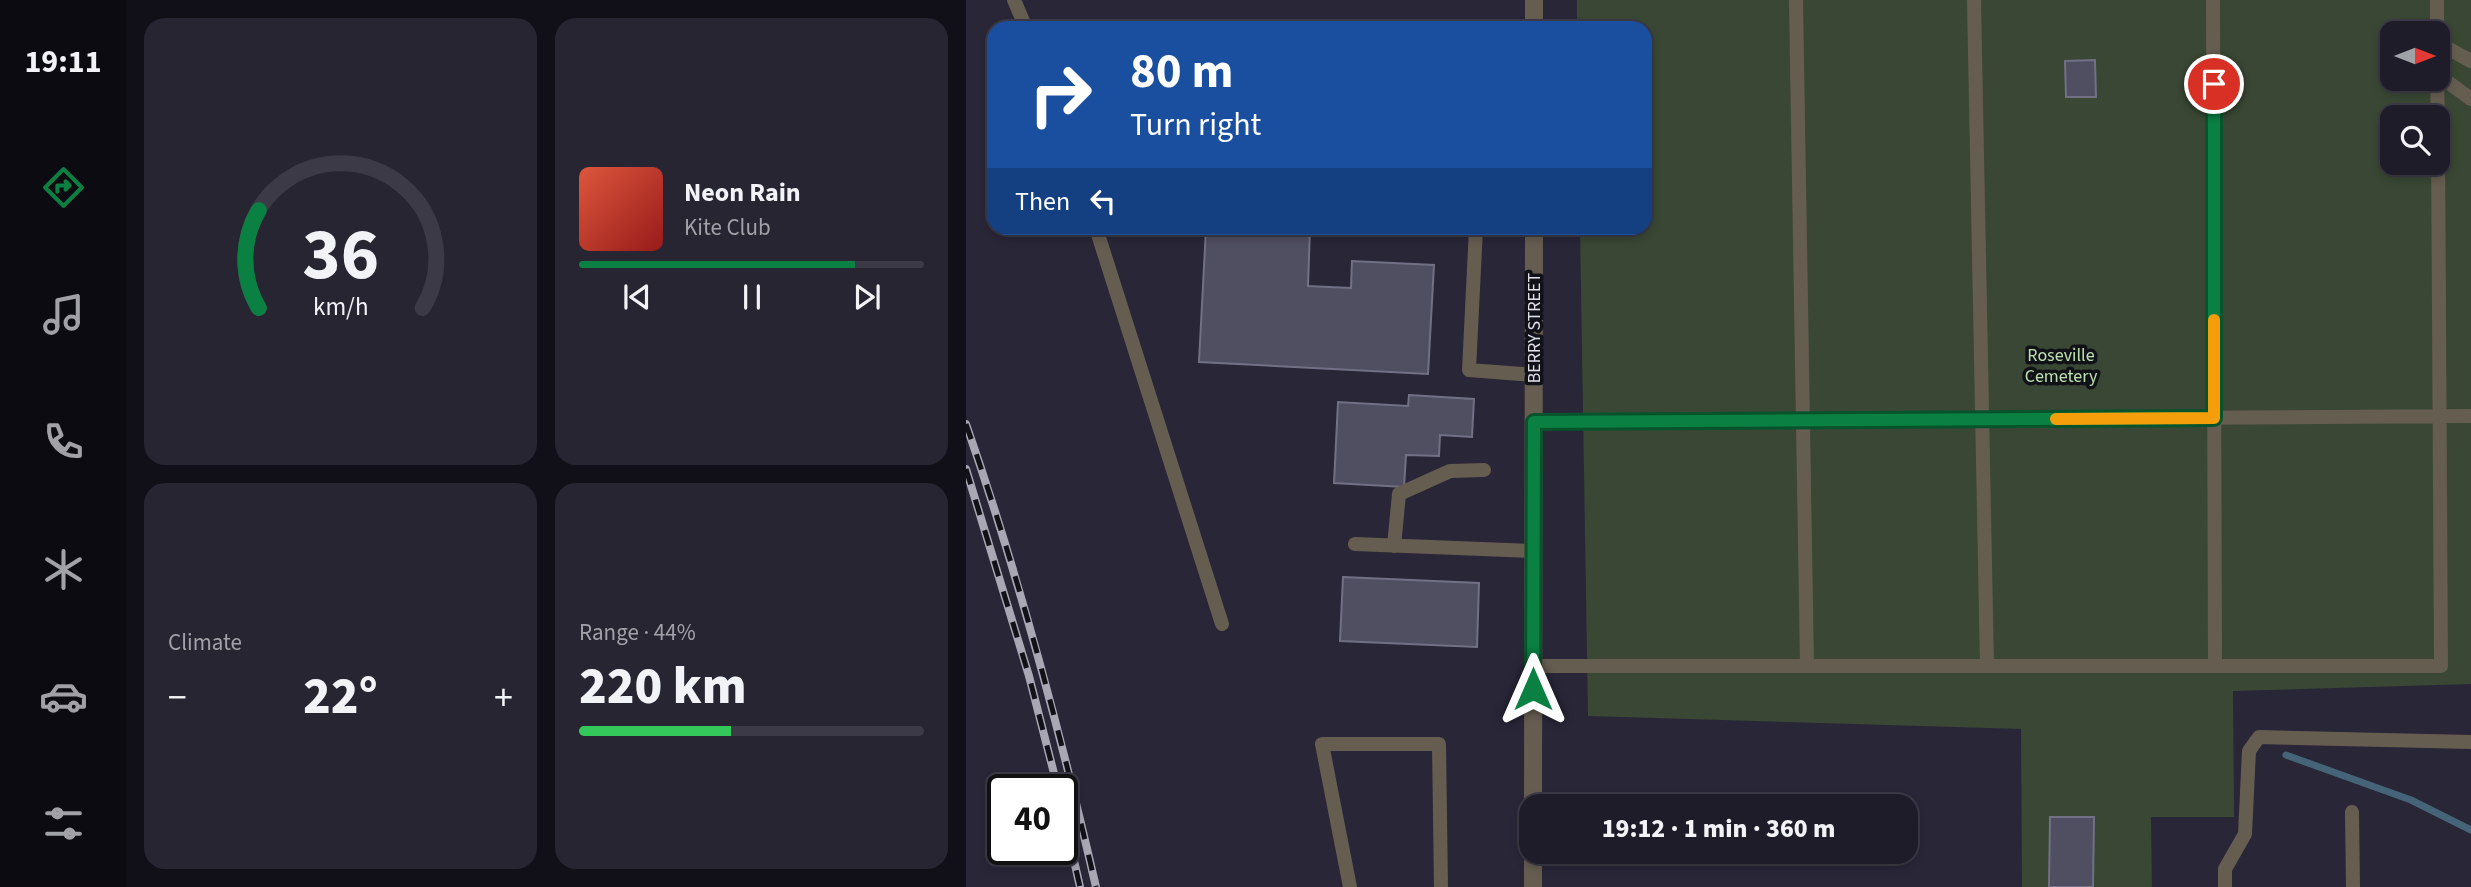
<!DOCTYPE html>
<meta charset="utf-8">
<style>
:root{--surface:#1f1c2a;--page:#272532;--text:#f1f3f6;--muted:#a1a1a8;--line:#3c3a47;--accent:#0b8043}
body{margin:0;font-family:"Source Sans 3",sans-serif;background:var(--page);color:var(--text);height:100vh;display:flex;flex-direction:column;font-size:26px;white-space:nowrap}
*{box-sizing:border-box;margin:0}
p{font-size:23px;color:var(--muted)}
.icon{flex:none;width:38px;height:38px;fill:none;stroke:currentColor;stroke-width:2;stroke-linecap:round;stroke-linejoin:round}
.map{position:relative;flex:1;overflow:hidden}
.sheet{display:flex;flex-direction:column;gap:18px;padding:18px;background:#110f17;width:840px}
.sheet>*{flex:none}
.banner{position:absolute;left:21px;top:21px;width:665px;height:214px;border-radius:21px;box-shadow:0 4px 10px #0003,0 0 0 2px var(--line);background:#1a4fa0;color:#fff;overflow:hidden}
.needle{width:46px;rotate:90deg}
.controls{position:absolute;left:1414px;top:21px;display:grid;gap:14px}
.controls a{display:grid;place-items:center;width:70px;height:70px;border-radius:14px;background:var(--surface);box-shadow:0 4px 10px #0003,0 0 0 2px var(--line);font-size:35px}
.speed{position:absolute;left:21px;top:774px;display:flex;gap:14px;font-size:35px;font-weight:700;text-align:center}
.speed>*{display:grid;place-content:center;width:91px;height:91px;border-radius:50%;background:var(--surface);box-shadow:0 4px 10px #0003,0 0 0 2px var(--line);line-height:1}
.speed .limit{border:4px solid #111;border-radius:10px;background:#fff;color:#111}
.pin{position:absolute;display:grid;place-items:center;width:60px;height:60px;color:#fff;margin:-30px;border:4px solid #fff;border-radius:50%;box-shadow:0 2px 7px #0007}
.me{position:absolute;width:77px;margin:-38px;rotate:0deg;stroke-linejoin:round;filter:drop-shadow(0 0 5px #0008)}
.turn{display:flex;align-items:center;gap:24px;height:147px;padding:0 28px;font-size:32px}
.turn .icon{width:91px;height:91px;stroke-width:2.5}
.turn b{display:block;font-size:49px;line-height:60px}
.then{display:flex;align-items:center;height:66px;padding:0 28px;background:#0003;gap:14px;font-size:26px}
.big{font-size:52px;font-weight:800;line-height:1.1}
.sheet .card{flex:1;display:flex;flex-direction:column;justify-content:center;gap:10px;min-width:0;padding:0 24px;border-radius:21px;background:var(--page)}
.sheet .dial{align-items:center;gap:0}
.dial svg{height:182px;overflow:visible;fill:none;stroke:var(--line);stroke-width:7;stroke-linecap:round;text-anchor:middle}
.dial text{fill:var(--text);stroke:none}
.song{display:flex;align-items:center;gap:21px}
.cover{width:84px;height:84px;border-radius:10px;background:linear-gradient(135deg,hsl(10 70% 55%),hsl(0 70% 35%))}
.played{height:7px;border-radius:4px;background:linear-gradient(90deg,var(--accent) 80%,var(--line) 80%)}
.keys{display:flex;justify-content:space-around;direction:ltr}
.heat{display:flex;justify-content:space-between;align-items:center;font-size:38px;direction:ltr}
.charge{height:10px;border-radius:5px;background:linear-gradient(90deg,#34c759 44%,var(--line) 0)}
.sheet .tiles{flex:1;display:grid;gap:18px;grid-template-columns:repeat(2,1fr)}
.trip{position:absolute;left:553px;top:794px;width:399px;height:70px;border-radius:21px;background:var(--surface);box-shadow:0 4px 10px #0003,0 0 0 2px var(--line);font-weight:800;line-height:70px;text-align:center}
main{display:flex;flex:1;min-height:0}
.menu{display:flex;flex-direction:column;width:126px;justify-content:space-around;align-items:center;background:#0c0b11;color:var(--muted)}
.menu .icon{width:49px;height:49px}
.menu .active{color:var(--accent)}
.menu b{font-size:32px;color:var(--text)}
.map>svg:first-child{display:block}
.green{fill:#394734;fill-rule:evenodd}
.lines{fill:none;stroke-linecap:round;stroke-linejoin:round}
.stream{stroke:#456477;stroke-width:7}
.building{fill:#504e61;stroke:#727085;stroke-width:2}
.service{stroke:#665d51;stroke-width:14}
.tertiary{stroke:#665d51;stroke-width:18}
.rail-casing{stroke:#a9a7b4;stroke-width:8}
.rail{stroke:#111118;stroke-width:5;stroke-dasharray:16;stroke-linecap:butt}
.route-casing{stroke:#07532c;stroke-width:18}
.route{stroke:#0b8043;stroke-width:12}
.slow{stroke:#f59e0b;stroke-width:12}
.labels{text-anchor:middle;stroke-width:7;stroke-linejoin:round;paint-order:stroke}
.street-label{font-size:18px;fill:#e0dfea;stroke:#111118}
.park-label{font-size:18px;fill:#bce1af;stroke:#111118}
</style>
<main>
<nav class="menu">
<b>19:11</b>
<svg class="icon active" aria-label="directions" viewBox="0 0 24 24"><path d="M12 3l9 9-9 9-9-9zM9 14v-3h6M13 9l2 2-2 2"/></svg>
<svg class="icon" aria-label="music" viewBox="0 0 24 24"><path d="M9 18V5l10-2v13"/><circle cx="6" cy="18" r="3"/><circle cx="16" cy="16" r="3"/></svg>
<svg class="icon" aria-label="phone" viewBox="0 0 24 24"><path d="M5 4h4l2 5-3 2q2 4 5 5l2-3 5 2v4C11 20 4 13 5 4z"/></svg>
<svg class="icon" aria-label="climate" viewBox="0 0 24 24"><path d="M12 3v18M4 7l16 10M4 17L20 7"/></svg>
<svg class="icon" aria-label="car" viewBox="0 0 24 24"><path d="M5 17H2v-5l4-1 3-4h7l3 4 3 1v5h-3M9 17h6M6 11h13"/><circle cx="7" cy="17" r="2"/><circle cx="17" cy="17" r="2"/></svg>
<svg class="icon" aria-label="filters" viewBox="0 0 24 24"><path d="M4 7h16M4 17h16"/><circle cx="9" cy="7" r="2"/><circle cx="15" cy="17" r="2"/></svg>
</nav>
<section class="sheet">
<div class="tiles">
<div class="card dial"><svg viewBox="0 0 100 80">
<path d="M14 69A42 42 0 1 1 86 69"/>
<path d="M14 69A42 42 0 0 1 14 26" stroke="#0b8043"/>
<text x="50" y="56" font-size="32" font-weight="700">36</text>
<text x="50" y="72" font-size="11">km/h</text>
</svg></div>
<div class="card">
<div class="song"><i class="cover"></i><div><b>Neon Rain</b><p>Kite Club</p></div></div>
<div class="played"></div>
<div class="keys"><svg class="icon" aria-label="previous" viewBox="0 0 24 24"><path d="M18 5L8 12l10 7zM5 5v14"/></svg><svg class="icon" aria-label="pause" viewBox="0 0 24 24"><path d="M8 5v14M16 5v14"/></svg><svg class="icon" aria-label="next" viewBox="0 0 24 24"><path d="M6 5l10 7-10 7zM19 5v14"/></svg></div>
</div>
<div class="card"><p>Climate</p>
<div class="heat"><a>−</a><b class="big">22°</b><a>+</a></div>
</div>
<div class="card"><p>Range · 44%</p><b class="big">220 km</b><div class="charge"></div></div>
</div>
</section>
<div class="map">
<svg width="1505" height="887" viewBox="0 0 1505 887">
<rect width="100%" height="100%" fill="#292638"/>
<!-- green -->
<path class="green" d="M 611,0 L 1505,0 L 1505,684 L 1267,691 L 1268,817 L 1185,817 L 1186,887 L 1056,887 L 1055,729 L 622,716 L 614,228 L 679,228 L 679,28 L 611,28 ZM 1426,33 L 1472,33 L 1472,79 L 1426,79 ZM 1426,117 L 1472,117 L 1472,163 L 1426,163 Z"/>
<g class="lines">
<!-- stream -->
<path class="stream" d="M 1320,755 L 1445,800 L 1505,830"/>
</g>
<!-- building -->
<path class="building" d="M 1129,60 L 1130,97 L 1100,97 L 1099,61 Z
M 240,228 L 344,228 L 342,286 L 385,288 L 386,261 L 468,265 L 462,374 L 233,362 Z
M 443,395 L 508,399 L 506,437 L 474,435 L 473,456 L 440,455 L 438,487 L 368,483 L 372,402 L 442,406 Z
M 377,577 L 513,583 L 511,647 L 374,641 Z
M 1084,817 L 1128,817 L 1127,887 L 1083,887 Z"/>
<g class="lines">
<!-- service -->
<path class="service" d="M 48,0 L 60,28
M 830,0 L 841,666
M 1008,0 L 1021,666
M 1247,0 L 1249,666
M 1471,0 L 1471,33
M 1472,43 L 1505,61
M 1472,75 L 1505,99
M 1471,79 L 1472,117
M 130,228 L 256,624
M 510,228 L 503,370 L 568,375
M 568,422 L 1505,416
M 389,544 L 568,551
M 428,546 L 433,494 L 484,471 L 518,470
M 567,666 L 1475,666 L 1472,139
M 1386,812 L 1387,887
M 384,887 L 356,744 L 473,744 L 475,887
M 1259,887 L 1259,869 L 1279,834 L 1283,751 L 1293,737 L 1505,742"/>
<!-- tertiary -->
<path class="tertiary" d="M 568,28 L 568,0
M 567,807 L 568,228
M 567,887 L 567,852"/>
<!-- rail casing -->
<g class="rail-casing">
<path id="rail" d="M 0,424 C 53,576 94,731 130,887
M 0,469 L 63,676 L 92,789
M 96,808 L 114,887"/>
</g>
<!-- rail -->
<use href="#rail" class="rail"/>
</g>
<g class="lines">
<!-- route casing -->
<g class="route-casing">
<path id="route" d="M 567,689 L 568,422 L 1248,418 L 1248,84"/>
</g>
<!-- route -->
<use href="#route" class="route"/>
<!-- slow -->
<path class="slow" d="M 1090,419 L 1248,418 L 1248,320"/>
</g>
<g class="labels">
<!-- street labels -->
<g class="street-label">
<text transform="translate(568 328) rotate(-90)" y="6">BERRY STREET</text>
</g>
<!-- park labels -->
<g class="park-label">
<text x="1095" y="361">Roseville<tspan x="1095" dy="21">Cemetery</tspan></text>
</g>
</g>
</svg>
<div class="controls">
<a><svg class="needle" viewBox="-14 -14 28 28"><path d="M0-13l5 13h-10z" fill="#e53935"/><path d="M0 13l5-13h-10z" fill="#a1a1a8"/></svg></a>
<a><svg class="icon" aria-label="search" viewBox="0 0 24 24"><circle cx="10" cy="10" r="6"/><path d="M15 15l6 6"/></svg></a>
</div>
<div class="speed"><div class="limit">40</div></div>
<div class="pin" style="left:1248px;top:84px;background:#d93025"><svg class="icon" aria-label="arrive" viewBox="0 0 24 24"><path d="M6 21V4h12l-3 4 3 4H6"/></svg></div>
<svg class="me" style="left:567px;top:689px" viewBox="-20 -20 40 40"><path d="M0-17L14 15 0 8-14 15z" fill="#0b8043" stroke="#fff" stroke-width="4"/></svg>
<div class="trip">19:12 · 1 min · 360 m</div>
<div class="banner">
<div class="turn"><svg class="icon" aria-label="right" viewBox="0 0 24 24"><path d="M7 20v-9h11M14 6l5 5-5 5"/></svg><div><b>80 m</b>Turn right</div></div>
<div class="then">Then<svg class="icon" aria-label="left" viewBox="0 0 24 24"><path d="M17 20v-9H6M10 6l-5 5 5 5"/></svg></div>
</div>
</div>
</main>
